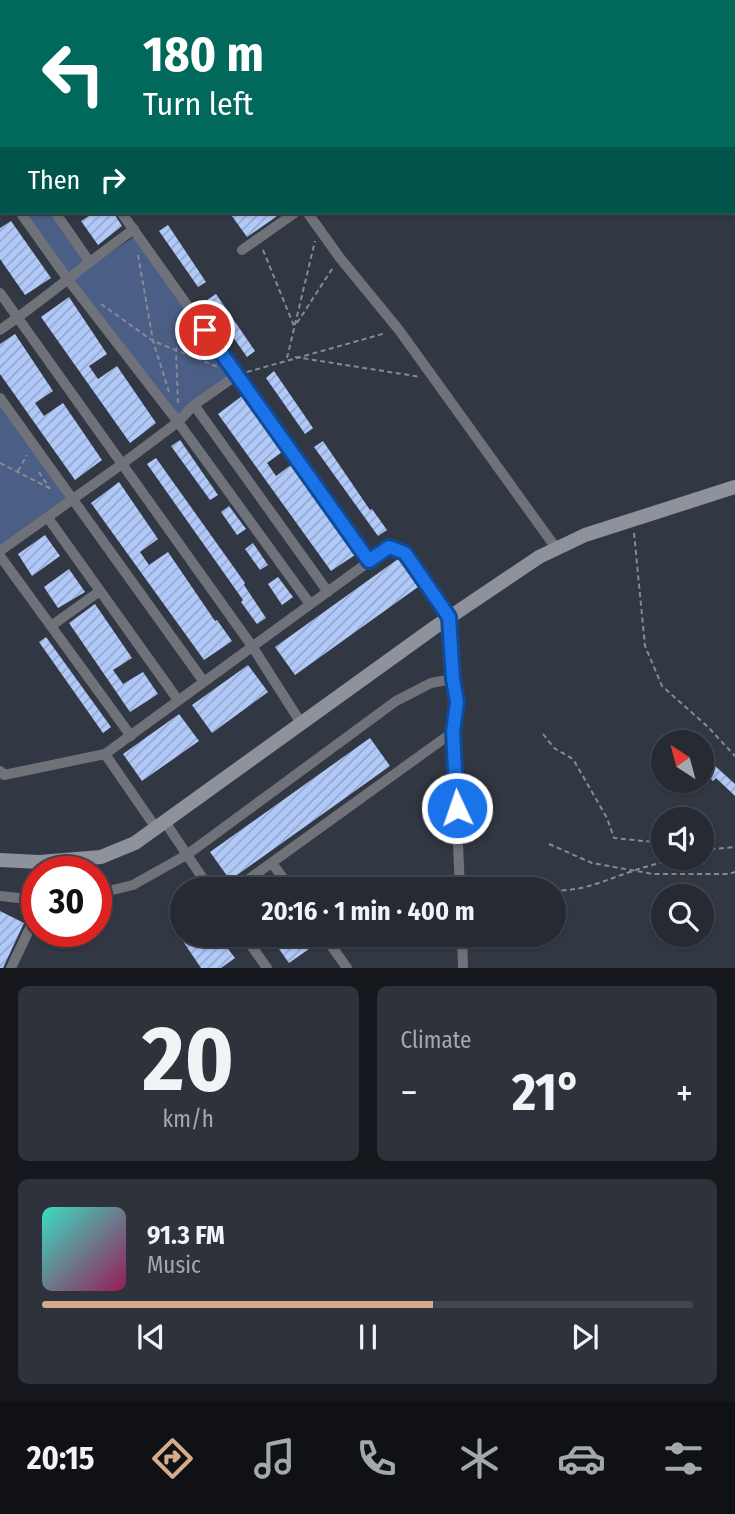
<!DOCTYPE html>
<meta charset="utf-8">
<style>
:root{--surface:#262a32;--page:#2e323a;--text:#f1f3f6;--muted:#a4a7ac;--line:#42464d;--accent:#d6ab8b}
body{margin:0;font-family:"Fira Sans Condensed",sans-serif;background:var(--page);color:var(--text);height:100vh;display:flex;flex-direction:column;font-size:26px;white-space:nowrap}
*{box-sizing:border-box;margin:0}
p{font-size:23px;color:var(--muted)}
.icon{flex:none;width:38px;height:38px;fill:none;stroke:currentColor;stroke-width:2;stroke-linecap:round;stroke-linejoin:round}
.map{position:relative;height:968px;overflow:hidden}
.side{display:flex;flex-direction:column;gap:18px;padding:18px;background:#15171c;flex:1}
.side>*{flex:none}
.banner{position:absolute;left:0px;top:0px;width:735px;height:214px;box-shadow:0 2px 5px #0004,0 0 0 2px var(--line);background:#00695c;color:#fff;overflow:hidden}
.needle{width:46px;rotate:324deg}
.buttons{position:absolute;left:651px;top:730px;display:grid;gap:14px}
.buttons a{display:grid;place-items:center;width:63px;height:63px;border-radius:50%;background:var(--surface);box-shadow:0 2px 5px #0004,0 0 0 2px var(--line);font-size:35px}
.speed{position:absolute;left:21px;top:856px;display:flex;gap:14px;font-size:35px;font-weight:700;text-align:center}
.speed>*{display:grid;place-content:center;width:91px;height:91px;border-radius:50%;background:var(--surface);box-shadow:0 2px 5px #0004,0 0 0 2px var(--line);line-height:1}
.speed .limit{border:10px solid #d22;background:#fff;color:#111}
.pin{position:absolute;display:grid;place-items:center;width:60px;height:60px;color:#fff;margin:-30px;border:4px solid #fff;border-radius:50%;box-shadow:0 2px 7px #0007}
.me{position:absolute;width:77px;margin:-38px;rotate:357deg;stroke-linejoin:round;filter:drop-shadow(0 0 5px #0008)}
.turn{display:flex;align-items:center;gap:24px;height:147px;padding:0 28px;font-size:32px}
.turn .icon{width:91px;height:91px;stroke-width:2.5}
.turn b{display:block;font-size:49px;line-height:60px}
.then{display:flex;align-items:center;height:66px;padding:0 28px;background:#0003;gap:14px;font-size:26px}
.big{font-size:52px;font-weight:700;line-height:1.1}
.side .tile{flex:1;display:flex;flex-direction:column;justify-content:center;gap:10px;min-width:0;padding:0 24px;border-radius:10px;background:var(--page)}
.side .dial{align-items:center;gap:0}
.dial b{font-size:91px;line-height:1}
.song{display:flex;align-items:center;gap:21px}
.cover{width:84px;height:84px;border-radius:10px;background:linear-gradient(135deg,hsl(170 70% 55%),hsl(330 70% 35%))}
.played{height:7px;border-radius:4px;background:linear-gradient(90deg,var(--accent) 60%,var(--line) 60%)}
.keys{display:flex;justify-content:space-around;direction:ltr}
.heat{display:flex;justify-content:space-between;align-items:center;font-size:38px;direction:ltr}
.side .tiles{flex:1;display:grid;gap:18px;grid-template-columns:1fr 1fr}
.tile:last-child{grid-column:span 2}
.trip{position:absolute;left:170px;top:877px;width:396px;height:70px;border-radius:35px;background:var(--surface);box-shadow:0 2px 5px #0004,0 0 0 2px var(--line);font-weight:700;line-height:70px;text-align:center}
.menu{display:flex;height:112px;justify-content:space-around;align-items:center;background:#0f1114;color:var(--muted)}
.menu .icon{width:49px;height:49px}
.menu .current{color:var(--accent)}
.menu b{font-size:32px;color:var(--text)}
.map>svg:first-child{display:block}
.park{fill:#4b5e85}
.building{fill:url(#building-hatch)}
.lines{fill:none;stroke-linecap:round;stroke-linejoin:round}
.path{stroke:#858a93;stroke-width:2;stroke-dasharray:5 3.5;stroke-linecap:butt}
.street{stroke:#6f7278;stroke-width:10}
.secondary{stroke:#8d929b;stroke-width:14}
.route-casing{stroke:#114b97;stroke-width:18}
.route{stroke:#1a73e8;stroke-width:12}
</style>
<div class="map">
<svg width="735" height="968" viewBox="0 0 735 968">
<defs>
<pattern id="building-hatch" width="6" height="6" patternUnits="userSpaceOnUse" patternTransform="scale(1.75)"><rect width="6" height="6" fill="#b1c9f9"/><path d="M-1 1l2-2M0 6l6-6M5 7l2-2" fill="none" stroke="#95a8cc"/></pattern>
</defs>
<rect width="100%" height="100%" fill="#323843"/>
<!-- park -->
<path class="park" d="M 20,212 L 55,212 L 89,261 L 74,277 L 135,236 L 237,375 L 178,422 Z
M 0,398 L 72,500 L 0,551 Z"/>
<!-- building -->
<path class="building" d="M 95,212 L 113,212 L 122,226 L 98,245 L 81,221 Z
M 229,212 L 283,212 L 247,237 Z
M 11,221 L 51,278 L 25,295 L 0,259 L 0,228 Z
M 168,225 L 206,282 L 198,287 L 159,231 Z
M 216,294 L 255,351 L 247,357 L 207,300 Z
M 69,297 L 107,354 L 89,366 L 98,379 L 117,366 L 156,423 L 130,443 L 41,317 Z
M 15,334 L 53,391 L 35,403 L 44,416 L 63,403 L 102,460 L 75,480 L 0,374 L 0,344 Z
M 274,371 L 313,428 L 305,434 L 266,378 Z
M 242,396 L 282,452 L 267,463 L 276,476 L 291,465 L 355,555 L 331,571 L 218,414 Z
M 180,440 L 218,495 L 210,500 L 171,446 Z
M 323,441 L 370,510 L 372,509 L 387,530 L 378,536 L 314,447 Z
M 156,458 L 245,583 L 244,585 L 266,618 L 257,624 L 241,602 L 243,600 L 147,464 Z
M 119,482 L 158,539 L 140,552 L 149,565 L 168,552 L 215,621 L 217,620 L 232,641 L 204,660 L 91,503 Z
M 229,506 L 246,529 L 237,535 L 221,512 Z
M 45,535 L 60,556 L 32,576 L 18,554 Z
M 253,543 L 268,565 L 260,570 L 245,549 Z
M 398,559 L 418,587 L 295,675 L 275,647 Z
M 69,569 L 85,592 L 58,608 L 44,587 Z
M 278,577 L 293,597 L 282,605 L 268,584 Z
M 95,604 L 132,658 L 113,670 L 123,684 L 143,672 L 158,694 L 130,712 L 69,623 Z
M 46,637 L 111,727 L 103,733 L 39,642 Z
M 248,665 L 268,692 L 212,733 L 192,705 Z
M 179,714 L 199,741 L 142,781 L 123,754 Z
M 370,738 L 390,766 L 230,880 L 210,852 Z
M 702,754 L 735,784 L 735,796 L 716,778 L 713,781 L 702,770 Z
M 0,911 L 24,923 L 3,968 L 0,968 Z
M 178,916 L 182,921 L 182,934 L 192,934 L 203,949 L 219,937 L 235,958 L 221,968 L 201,968 L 170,922 Z
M 285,934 L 310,934 L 316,944 L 289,963 L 274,942 Z"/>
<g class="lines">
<!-- path -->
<path class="path" d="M 207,0 L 212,0
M 349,2 L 351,0
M 263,250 L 294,326
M 138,255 L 153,341 L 169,392
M 101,304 L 153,341 L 218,367
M 297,323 L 334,266
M 295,357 L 421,377
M 287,358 L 315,241
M 247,372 L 386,333
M 178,403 L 176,350 L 185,319
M 0,463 L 49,488
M 18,471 L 27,455
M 39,472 L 50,489
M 634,533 L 645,646 L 662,686 L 708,727 L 735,756
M 543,734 L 554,748 L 573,759 L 607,818 L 614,838 L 663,843
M 549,844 L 592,863 L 653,874 L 729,874 L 735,872
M 702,850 L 735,847
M 504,889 L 539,889
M 553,890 C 583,892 605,880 633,871 C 649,865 665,862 681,858"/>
<!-- street -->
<path class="street" d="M 156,0 L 157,2
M 717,0 L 718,2
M 733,23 L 735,25
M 0,44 L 2,42
M 0,130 L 2,132
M 0,184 L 2,187
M 20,212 L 69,281 L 178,422 L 310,604
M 55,212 L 89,261
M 121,212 L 369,561
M 307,212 L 340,258 L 399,330 L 556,548
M 242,250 L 296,212
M 0,293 L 252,646 L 301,723
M 0,330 C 46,298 88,262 134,229
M 0,398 L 204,682
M 194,405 L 328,592
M 48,518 L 178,700
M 0,551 L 122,464 L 178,422 L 194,405 L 237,375
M 0,556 L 131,736
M 51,626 L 100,591
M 105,754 L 156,828
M 0,771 L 4,775 L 105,754 L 389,547 L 406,553 L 449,617 L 453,679 L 457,702 L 453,732 L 460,889
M 165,822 L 210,889
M 272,863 L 291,889
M 235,889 L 453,732
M 96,894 L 133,885 L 188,854 L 396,701 L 431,683 L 453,679
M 0,896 L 37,900
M 243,934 L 267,968
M 323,934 L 347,968
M 462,934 L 463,968
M 11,968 L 37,913"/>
<!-- secondary -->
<path class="secondary" d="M 0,860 L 39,862 L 101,857 L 135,843 L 435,627 L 539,557 L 585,535 L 735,487"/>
</g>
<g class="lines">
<!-- route casing -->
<g class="route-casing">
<path id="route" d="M 205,330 L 369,561 L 389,547 L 405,553 L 449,617 L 453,679 L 457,702 L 453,732 L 457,808"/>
</g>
<!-- route -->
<use href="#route" class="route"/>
</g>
</svg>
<div class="buttons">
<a><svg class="needle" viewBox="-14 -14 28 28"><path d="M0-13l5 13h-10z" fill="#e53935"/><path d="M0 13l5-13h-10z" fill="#a4a7ac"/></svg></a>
<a><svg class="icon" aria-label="sound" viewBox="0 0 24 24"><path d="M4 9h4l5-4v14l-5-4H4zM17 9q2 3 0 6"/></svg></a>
<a><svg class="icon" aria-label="search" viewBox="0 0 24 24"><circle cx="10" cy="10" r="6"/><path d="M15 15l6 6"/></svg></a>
</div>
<div class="speed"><div class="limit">30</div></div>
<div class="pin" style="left:205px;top:330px;background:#d93025"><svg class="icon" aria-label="arrive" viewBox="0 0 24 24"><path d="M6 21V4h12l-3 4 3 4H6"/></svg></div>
<svg class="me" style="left:457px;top:808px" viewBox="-20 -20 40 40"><circle r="17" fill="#1a73e8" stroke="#fff" stroke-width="3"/><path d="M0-11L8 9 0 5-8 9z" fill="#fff"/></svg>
<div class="trip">20:16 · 1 min · 400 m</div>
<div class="banner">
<div class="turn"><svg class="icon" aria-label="left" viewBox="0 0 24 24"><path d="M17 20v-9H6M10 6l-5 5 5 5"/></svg><div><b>180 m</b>Turn left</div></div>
<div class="then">Then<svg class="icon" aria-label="right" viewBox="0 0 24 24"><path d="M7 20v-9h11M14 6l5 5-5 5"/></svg></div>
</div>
</div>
<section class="side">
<div class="tiles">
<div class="tile dial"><b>20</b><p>km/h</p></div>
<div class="tile"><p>Climate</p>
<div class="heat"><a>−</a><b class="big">21°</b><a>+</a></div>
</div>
<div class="tile">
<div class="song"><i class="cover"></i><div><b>91.3 FM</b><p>Music</p></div></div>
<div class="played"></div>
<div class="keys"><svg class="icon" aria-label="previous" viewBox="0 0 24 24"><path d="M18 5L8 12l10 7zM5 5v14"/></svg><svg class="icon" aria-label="pause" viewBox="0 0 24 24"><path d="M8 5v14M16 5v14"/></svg><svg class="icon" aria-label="next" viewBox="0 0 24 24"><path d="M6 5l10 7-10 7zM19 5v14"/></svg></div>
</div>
</div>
</section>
<nav class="menu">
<b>20:15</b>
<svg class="icon current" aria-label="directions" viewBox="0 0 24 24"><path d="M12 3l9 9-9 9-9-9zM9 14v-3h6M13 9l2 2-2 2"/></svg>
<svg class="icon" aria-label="music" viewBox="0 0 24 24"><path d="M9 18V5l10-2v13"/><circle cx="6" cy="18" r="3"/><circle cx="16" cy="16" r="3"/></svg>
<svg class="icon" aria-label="phone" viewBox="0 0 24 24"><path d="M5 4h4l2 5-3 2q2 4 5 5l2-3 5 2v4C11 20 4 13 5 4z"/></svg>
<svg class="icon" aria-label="climate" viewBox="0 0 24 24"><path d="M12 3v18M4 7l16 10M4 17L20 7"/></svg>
<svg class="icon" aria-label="car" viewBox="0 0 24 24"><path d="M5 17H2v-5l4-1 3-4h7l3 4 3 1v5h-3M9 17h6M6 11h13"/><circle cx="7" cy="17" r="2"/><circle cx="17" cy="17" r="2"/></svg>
<svg class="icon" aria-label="filters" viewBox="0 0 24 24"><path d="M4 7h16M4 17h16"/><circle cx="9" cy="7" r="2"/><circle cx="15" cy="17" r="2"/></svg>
</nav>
